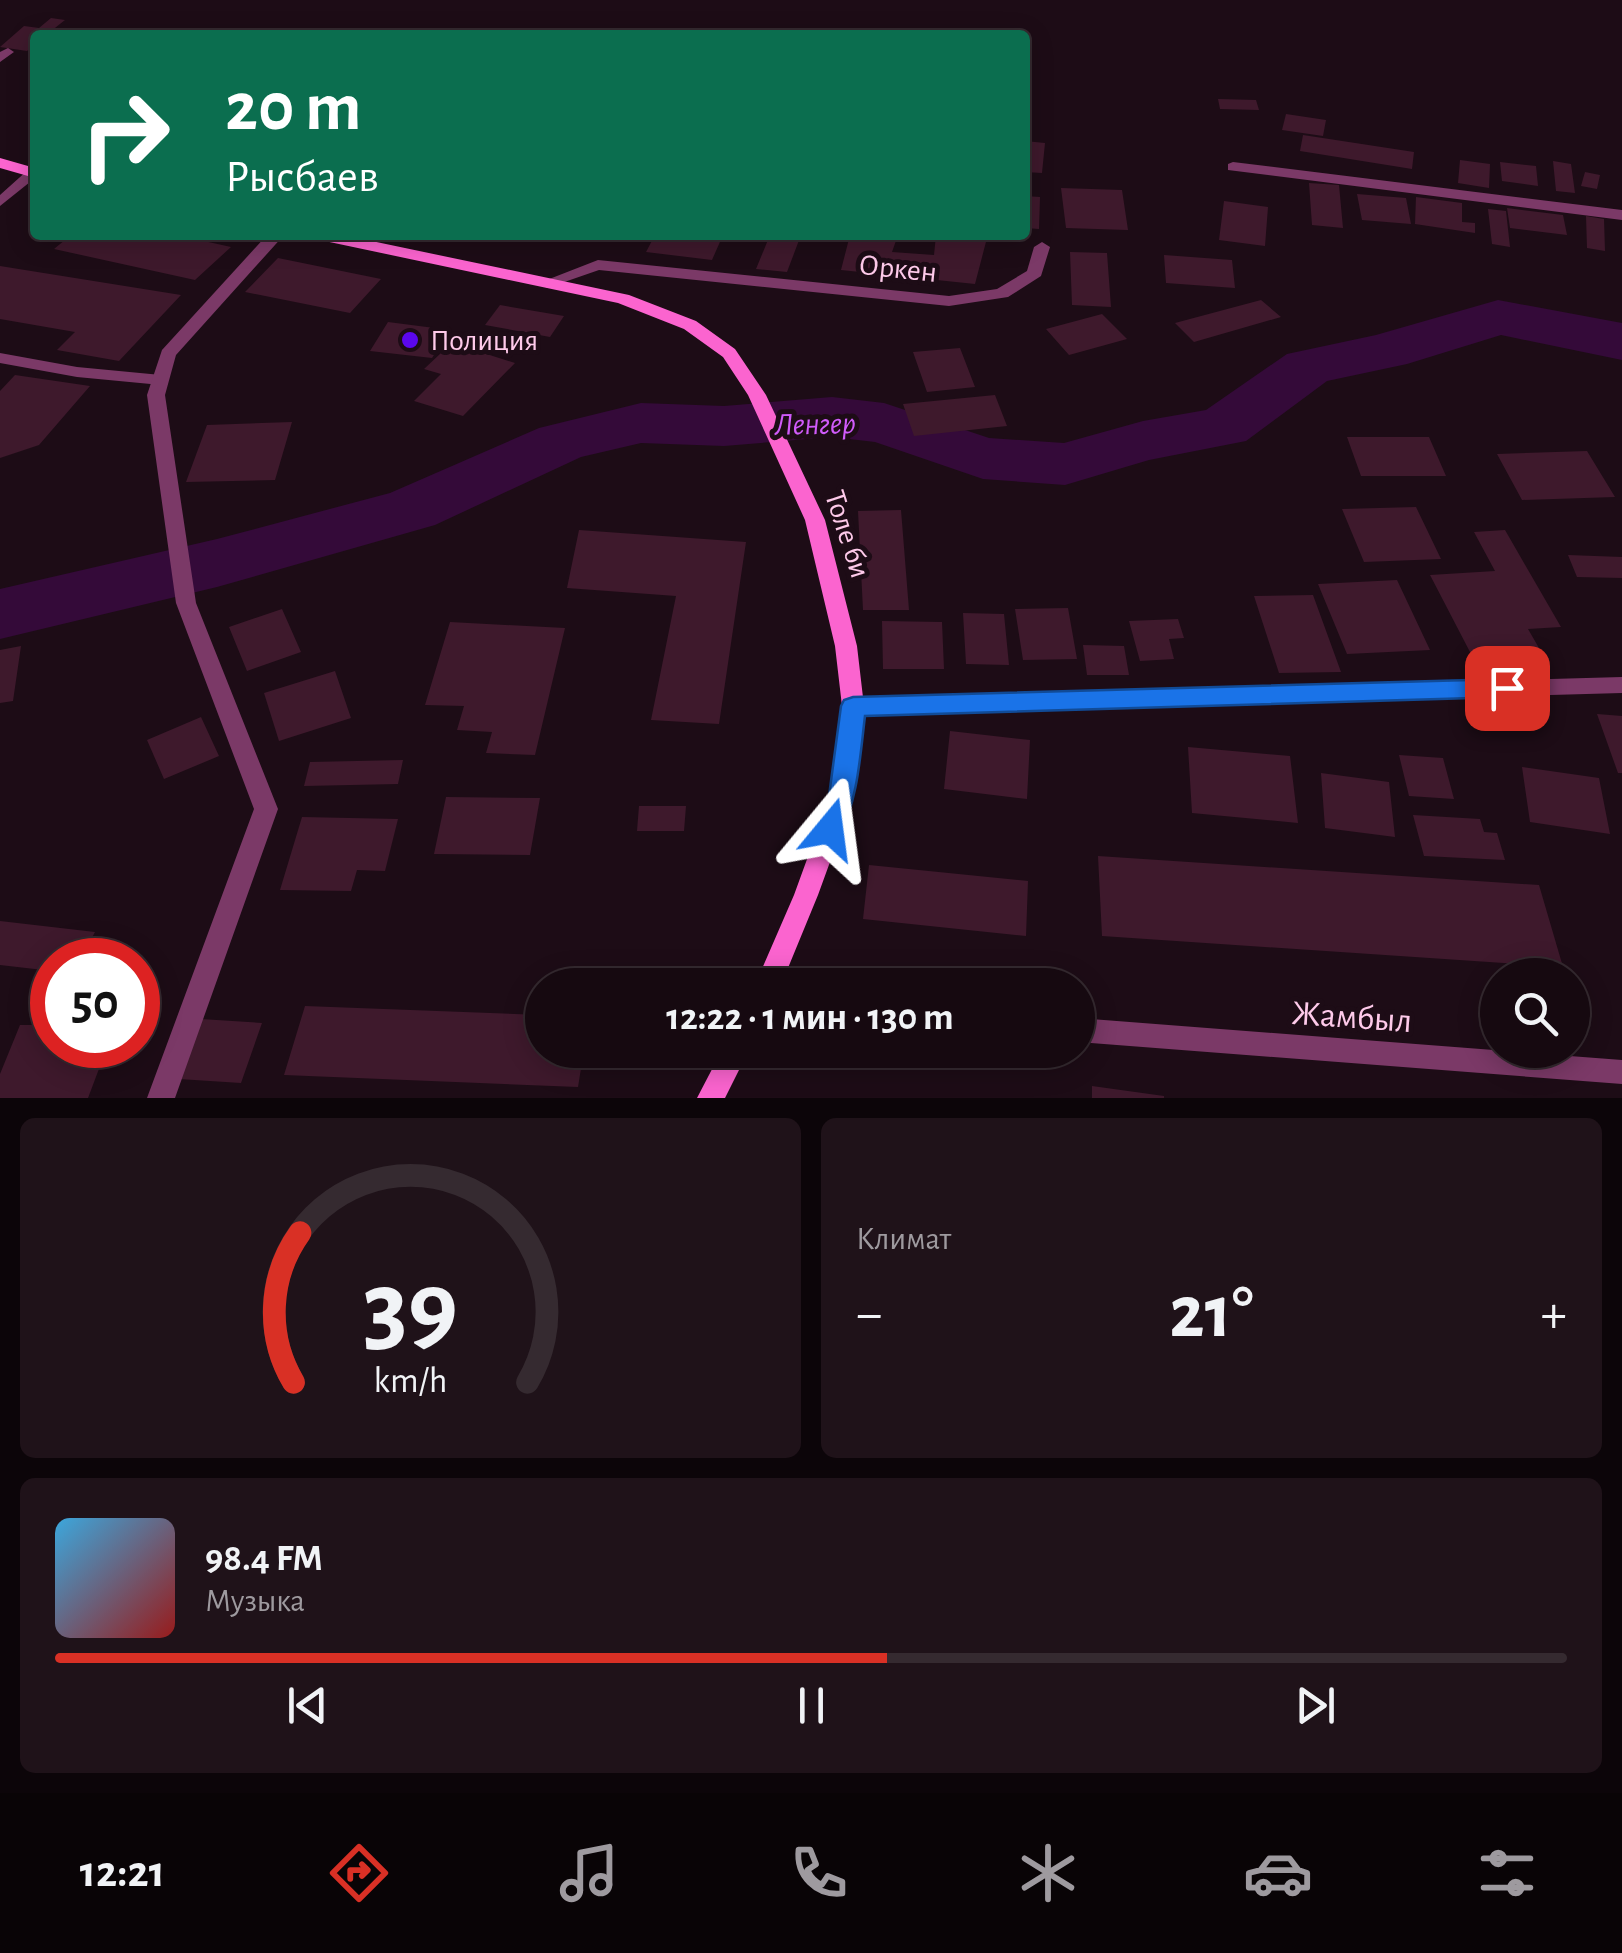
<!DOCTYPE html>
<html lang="ru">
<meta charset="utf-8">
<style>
:root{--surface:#160910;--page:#1f1219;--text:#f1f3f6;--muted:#9e9a9f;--line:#352a30;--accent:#d93025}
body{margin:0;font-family:"Alegreya Sans",sans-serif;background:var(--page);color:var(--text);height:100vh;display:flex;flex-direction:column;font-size:38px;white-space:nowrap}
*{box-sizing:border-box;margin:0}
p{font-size:32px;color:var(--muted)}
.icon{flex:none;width:55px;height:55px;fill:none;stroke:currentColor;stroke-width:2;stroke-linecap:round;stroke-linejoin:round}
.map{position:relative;height:1098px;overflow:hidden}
.sheet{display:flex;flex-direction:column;gap:20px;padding:20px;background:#0c0509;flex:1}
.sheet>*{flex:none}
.top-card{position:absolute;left:30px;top:30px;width:1000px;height:210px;border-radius:10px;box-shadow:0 5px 25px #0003,0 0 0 2px var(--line);background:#0b6e4f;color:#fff;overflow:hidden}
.controls{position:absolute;left:1480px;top:958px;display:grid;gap:20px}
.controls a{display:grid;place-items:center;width:110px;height:110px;border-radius:50%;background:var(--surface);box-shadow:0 5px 25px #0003,0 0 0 2px var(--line);font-size:50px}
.speed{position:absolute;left:30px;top:938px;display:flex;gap:20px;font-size:50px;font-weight:700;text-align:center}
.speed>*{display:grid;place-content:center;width:130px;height:130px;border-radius:50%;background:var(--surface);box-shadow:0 5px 25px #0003,0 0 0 2px var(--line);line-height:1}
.speed .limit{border:15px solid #d22;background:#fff;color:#111}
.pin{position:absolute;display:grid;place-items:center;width:85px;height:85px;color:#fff;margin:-42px;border-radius:20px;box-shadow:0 5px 15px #0006}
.me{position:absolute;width:110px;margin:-55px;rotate:16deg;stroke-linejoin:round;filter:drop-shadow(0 0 8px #0008)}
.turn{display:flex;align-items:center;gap:35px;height:210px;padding:0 30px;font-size:45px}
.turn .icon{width:130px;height:130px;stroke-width:2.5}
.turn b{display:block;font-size:70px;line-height:85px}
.big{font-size:75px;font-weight:700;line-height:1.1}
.sheet .widget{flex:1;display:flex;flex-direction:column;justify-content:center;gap:15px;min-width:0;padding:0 35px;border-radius:15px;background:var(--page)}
.sheet .dial{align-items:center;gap:0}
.dial svg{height:260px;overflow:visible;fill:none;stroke:var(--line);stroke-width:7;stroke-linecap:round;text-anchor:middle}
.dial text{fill:var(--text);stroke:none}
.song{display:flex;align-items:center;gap:30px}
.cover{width:120px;height:120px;border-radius:15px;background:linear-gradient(135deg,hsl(200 70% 55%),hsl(0 70% 35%))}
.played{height:10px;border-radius:5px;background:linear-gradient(90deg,var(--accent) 55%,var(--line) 55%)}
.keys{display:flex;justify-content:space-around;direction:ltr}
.heat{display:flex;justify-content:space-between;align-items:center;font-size:55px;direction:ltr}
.sheet .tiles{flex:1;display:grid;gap:20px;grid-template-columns:1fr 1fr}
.widget:last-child{grid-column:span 2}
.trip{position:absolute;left:525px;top:968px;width:570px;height:100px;border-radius:50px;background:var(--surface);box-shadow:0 5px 25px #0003,0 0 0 2px var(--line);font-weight:700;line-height:100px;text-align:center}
.menu{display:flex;height:160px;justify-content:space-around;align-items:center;background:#090406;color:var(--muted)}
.menu .icon{width:70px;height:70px}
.menu .current{color:var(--accent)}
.menu b{font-size:45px;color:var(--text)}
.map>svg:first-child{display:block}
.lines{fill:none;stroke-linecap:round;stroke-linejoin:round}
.river{fill:#340a39;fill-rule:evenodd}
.building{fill:#3e192c}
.lane{fill:#7b3967;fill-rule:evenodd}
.street{fill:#7b3967;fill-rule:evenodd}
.secondary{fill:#fb64cf;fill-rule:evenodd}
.route{fill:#1a73e8;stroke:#114b97;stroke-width:2.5}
.poi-dot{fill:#5b07ed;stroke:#1d0c16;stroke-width:4}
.labels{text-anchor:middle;stroke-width:10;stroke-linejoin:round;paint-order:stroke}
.street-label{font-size:30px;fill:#fecaea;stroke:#1d0c16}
.poi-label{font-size:30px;fill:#fecaea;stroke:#1d0c16;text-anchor:start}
.water-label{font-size:32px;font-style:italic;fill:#d05bfa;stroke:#1d0c16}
.near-street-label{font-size:35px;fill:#fecaea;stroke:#1d0c16}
</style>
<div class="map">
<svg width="1622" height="1098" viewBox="0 0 1622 1098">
<rect width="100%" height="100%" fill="#1d0c16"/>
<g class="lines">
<!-- river -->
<path class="river" d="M 1498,300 L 1622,323 L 1622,360 L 1501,335 L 1407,364 L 1327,381 L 1246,441 L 1149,460 L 1065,485 L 983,479 L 875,442 L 832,437 L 724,446 L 641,443 L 581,457 L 435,525 L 217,587 L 0,639 L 0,589 L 217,539 L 390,493 L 539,428 L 641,403 L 724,406 L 832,397 L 884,403 L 989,438 L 1064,443 L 1143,421 L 1206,410 L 1287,354 L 1376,335 Z"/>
</g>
<!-- building -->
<path class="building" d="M 51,18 L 65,20 L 46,35 L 35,35 L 35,44 L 27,51 L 0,47 L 24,26 L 39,28 Z
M 1218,99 L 1256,100 L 1259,110 L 1220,109 Z
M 1286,114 L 1326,120 L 1323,136 L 1282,130 Z
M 1303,135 L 1414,152 L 1412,169 L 1300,151 Z
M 1025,141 L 1045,143 L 1042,173 L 1025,172 Z
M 1460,160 L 1490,164 L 1489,188 L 1458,183 Z
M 1553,161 L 1571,164 L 1575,193 L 1556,191 Z
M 1500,162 L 1536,166 L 1538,186 L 1502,181 Z
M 1585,172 L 1600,175 L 1597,189 L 1581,186 Z
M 1309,183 L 1339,185 L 1343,228 L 1312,225 Z
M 1061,188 L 1122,190 L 1128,230 L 1066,228 Z
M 1357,194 L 1406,198 L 1411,224 L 1362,220 Z
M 1025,196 L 1040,197 L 1039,229 L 1025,228 Z
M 1416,197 L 1462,203 L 1462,222 L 1475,223 L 1475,233 L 1415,224 Z
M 1224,201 L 1268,207 L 1265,246 L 1219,240 Z
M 1507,208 L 1563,215 L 1567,235 L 1510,228 Z
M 1488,209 L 1506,211 L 1510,247 L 1492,244 Z
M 1586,216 L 1604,219 L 1605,251 L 1587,248 Z
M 71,235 L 177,235 L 231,247 L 195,280 L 54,249 Z
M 655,235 L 723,235 L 712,260 L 646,252 Z
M 770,235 L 801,235 L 787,272 L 756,269 Z
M 850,235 L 898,235 L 892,252 L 934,255 L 936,235 L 987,238 L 975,284 L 841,270 Z
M 1070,252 L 1107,253 L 1111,307 L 1072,305 Z
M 1164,255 L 1232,260 L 1235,288 L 1166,283 Z
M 278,258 L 381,279 L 350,313 L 245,292 Z
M 0,266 L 181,295 L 119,361 L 57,350 L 75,332 L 0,319 Z
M 1261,300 L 1281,317 L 1194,342 L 1175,323 Z
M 500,305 L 564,316 L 550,337 L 485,325 Z
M 1102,314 L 1127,339 L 1069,355 L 1046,329 Z
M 388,322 L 450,330 L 432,358 L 370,351 Z
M 457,338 L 479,345 L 474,350 L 515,363 L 463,416 L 414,401 L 441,374 L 424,369 Z
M 960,348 L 975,387 L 927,392 L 913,352 Z
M 15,375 L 90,386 L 39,445 L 0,458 L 0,391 Z
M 995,395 L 1007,426 L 914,436 L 903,404 Z
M 292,422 L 275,480 L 186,482 L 207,425 Z
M 1347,437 L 1429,437 L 1446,476 L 1361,476 Z
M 1587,451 L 1615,497 L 1522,500 L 1497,454 Z
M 1416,507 L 1441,559 L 1364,562 L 1342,509 Z
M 901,510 L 909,610 L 863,610 L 858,511 Z
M 579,530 L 746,542 L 719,724 L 651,720 L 676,596 L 567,588 Z
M 1505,530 L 1561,627 L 1528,629 L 1539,648 L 1470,652 L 1430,575 L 1495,571 L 1474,532 Z
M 1568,555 L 1622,557 L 1622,578 L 1577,577 Z
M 1397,580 L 1430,650 L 1347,654 L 1318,584 Z
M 1313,595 L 1341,672 L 1279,673 L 1254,596 Z
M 1068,608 L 1077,659 L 1023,660 L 1015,609 Z
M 282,609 L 301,652 L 247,671 L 229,627 Z
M 963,613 L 1004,614 L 1009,665 L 966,664 Z
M 1178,619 L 1184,638 L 1169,639 L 1174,659 L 1140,661 L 1129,621 Z
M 882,621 L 942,622 L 944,669 L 883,669 Z
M 450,622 L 565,628 L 535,755 L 486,753 L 492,732 L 457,730 L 464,706 L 425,705 Z
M 1083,645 L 1124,646 L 1129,675 L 1087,675 Z
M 21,646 L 13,701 L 0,703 L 0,650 Z
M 335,671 L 351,718 L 279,741 L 264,693 Z
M 1597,714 L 1622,716 L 1622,773 L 1618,773 Z
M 201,717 L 219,756 L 164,779 L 147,740 Z
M 950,731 L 1030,740 L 1027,799 L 944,789 Z
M 1188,747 L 1290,756 L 1298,823 L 1192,813 Z
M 1399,755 L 1443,758 L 1454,799 L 1409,796 Z
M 403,760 L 398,784 L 304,786 L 310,762 Z
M 1522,767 L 1599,778 L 1610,834 L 1530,822 Z
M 1321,773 L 1389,782 L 1395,837 L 1325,828 Z
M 446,797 L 540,798 L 530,855 L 434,854 Z
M 639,806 L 686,806 L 684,831 L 637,831 Z
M 1413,815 L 1480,819 L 1484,832 L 1497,833 L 1505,860 L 1424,856 Z
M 302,817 L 398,819 L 385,871 L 357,870 L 351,891 L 280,890 Z
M 1098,856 L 1539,885 L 1563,967 L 1102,936 Z
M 869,865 L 1028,881 L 1026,936 L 863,919 Z
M 0,921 L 95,932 L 80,960 L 52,960 L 52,971 L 0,965 Z
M 305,1006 L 542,1015 L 542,1050 L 584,1050 L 578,1087 L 284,1075 Z
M 201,1019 L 262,1023 L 241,1083 L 179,1079 Z
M 20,1025 L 52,1025 L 52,1045 L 108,1045 L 88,1098 L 0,1098 L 0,1074 Z
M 1092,1086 L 1164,1096 L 1164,1098 L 1092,1098 Z"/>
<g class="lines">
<!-- lane -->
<path class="lane" d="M 8,48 L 14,52 L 0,62 L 0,52 Z
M 35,168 L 35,178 L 0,206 L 0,195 L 29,169 Z
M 0,353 L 77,367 L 161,375 L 169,380 L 161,385 L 77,377 L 0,363 Z"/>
<!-- street -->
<path class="street" d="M 1233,162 L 1622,210 L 1622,220 L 1228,170 L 1228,164 Z
M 267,235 L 284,235 L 176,355 L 165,395 L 196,603 L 278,809 L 175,1098 L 147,1098 L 254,809 L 176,603 L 147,395 L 162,350 Z
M 1042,242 L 1050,247 L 1041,276 L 1008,297 L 949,306 L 599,270 L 547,288 L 539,283 L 598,260 L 949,296 L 997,289 L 1027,271 L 1034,247 Z
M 1622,677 L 1622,693 L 853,714 L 845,712 L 842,706 L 845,700 L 853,698 Z
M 1078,1018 L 1622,1060 L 1622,1084 L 1078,1042 Z"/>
<!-- secondary -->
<path class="secondary" d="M 0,158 L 35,168 L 35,178 L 0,168 Z
M 312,235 L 343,235 L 629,295 L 696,321 L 735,349 L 766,395 L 825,520 L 857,646 L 864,706 L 854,796 L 818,895 L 781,985 L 755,985 L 794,895 L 830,796 L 842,706 L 835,646 L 805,520 L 748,395 L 723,357 L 684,329 L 618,303 L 320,240 Z
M 722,1050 L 749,1050 L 725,1098 L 697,1098 Z"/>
</g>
<!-- route -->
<path class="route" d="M 1507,679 L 1516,681 L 1519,688 L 1516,695 L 1507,697 L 865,716 C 860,757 858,799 839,837 L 830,840 L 821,837 L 817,829 L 829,796 L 841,706 L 844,700 L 853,697 Z"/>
<!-- markers -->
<circle class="poi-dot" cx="410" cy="340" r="10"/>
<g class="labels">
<!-- street labels -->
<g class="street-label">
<text transform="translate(898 268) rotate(6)" y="10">Оркен</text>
<text transform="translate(848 534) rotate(72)" y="10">Толе би</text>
</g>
<!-- poi labels -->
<g class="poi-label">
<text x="430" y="350">Полиция</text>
</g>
<!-- water labels -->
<g class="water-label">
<text transform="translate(815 423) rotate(-1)" y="11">Ленгер</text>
</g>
<!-- near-street labels -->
<g class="near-street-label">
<text transform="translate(1352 1016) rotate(4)" y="12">Жамбыл</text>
</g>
</g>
</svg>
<div class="controls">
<a><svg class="icon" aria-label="search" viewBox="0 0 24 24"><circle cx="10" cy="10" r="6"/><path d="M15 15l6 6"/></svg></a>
</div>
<div class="speed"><div class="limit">50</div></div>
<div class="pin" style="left:1507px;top:688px;background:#d93025"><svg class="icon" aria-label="arrive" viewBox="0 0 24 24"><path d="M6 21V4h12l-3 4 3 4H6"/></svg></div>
<svg class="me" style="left:830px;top:829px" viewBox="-20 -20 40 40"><path d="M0-17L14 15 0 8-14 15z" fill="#1a73e8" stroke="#fff" stroke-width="4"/></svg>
<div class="trip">12:22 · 1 мин · 130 m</div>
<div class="top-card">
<div class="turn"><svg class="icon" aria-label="right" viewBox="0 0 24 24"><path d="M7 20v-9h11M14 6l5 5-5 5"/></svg><div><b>20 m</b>Рысбаев</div></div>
</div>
</div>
<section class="sheet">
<div class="tiles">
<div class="widget dial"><svg viewBox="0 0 100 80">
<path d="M14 69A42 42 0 1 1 86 69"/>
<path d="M14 69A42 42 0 0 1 16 23" stroke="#d93025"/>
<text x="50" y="56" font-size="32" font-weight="700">39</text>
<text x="50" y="72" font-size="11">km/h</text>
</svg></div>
<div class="widget"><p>Климат</p>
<div class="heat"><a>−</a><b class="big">21°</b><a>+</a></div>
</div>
<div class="widget">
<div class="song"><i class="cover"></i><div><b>98.4 FM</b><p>Музыка</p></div></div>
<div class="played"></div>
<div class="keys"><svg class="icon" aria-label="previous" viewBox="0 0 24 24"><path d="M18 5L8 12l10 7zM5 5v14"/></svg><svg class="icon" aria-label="pause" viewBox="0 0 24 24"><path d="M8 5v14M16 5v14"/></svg><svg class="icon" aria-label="next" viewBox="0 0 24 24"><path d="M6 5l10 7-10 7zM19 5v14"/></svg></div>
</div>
</div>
</section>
<nav class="menu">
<b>12:21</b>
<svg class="icon current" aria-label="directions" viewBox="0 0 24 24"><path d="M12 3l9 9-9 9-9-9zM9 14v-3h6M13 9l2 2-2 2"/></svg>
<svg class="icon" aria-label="music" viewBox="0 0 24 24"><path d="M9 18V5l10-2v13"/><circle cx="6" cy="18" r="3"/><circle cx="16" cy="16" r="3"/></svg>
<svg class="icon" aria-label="phone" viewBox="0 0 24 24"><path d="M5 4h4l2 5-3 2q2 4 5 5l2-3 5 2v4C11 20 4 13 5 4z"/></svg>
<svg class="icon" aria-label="climate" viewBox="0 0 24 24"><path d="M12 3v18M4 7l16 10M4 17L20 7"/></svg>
<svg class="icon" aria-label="car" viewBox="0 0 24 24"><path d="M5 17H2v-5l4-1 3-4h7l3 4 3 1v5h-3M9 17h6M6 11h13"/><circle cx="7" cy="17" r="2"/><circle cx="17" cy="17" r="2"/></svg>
<svg class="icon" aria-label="filters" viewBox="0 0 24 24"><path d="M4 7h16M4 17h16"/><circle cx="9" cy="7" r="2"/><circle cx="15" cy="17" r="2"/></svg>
</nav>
